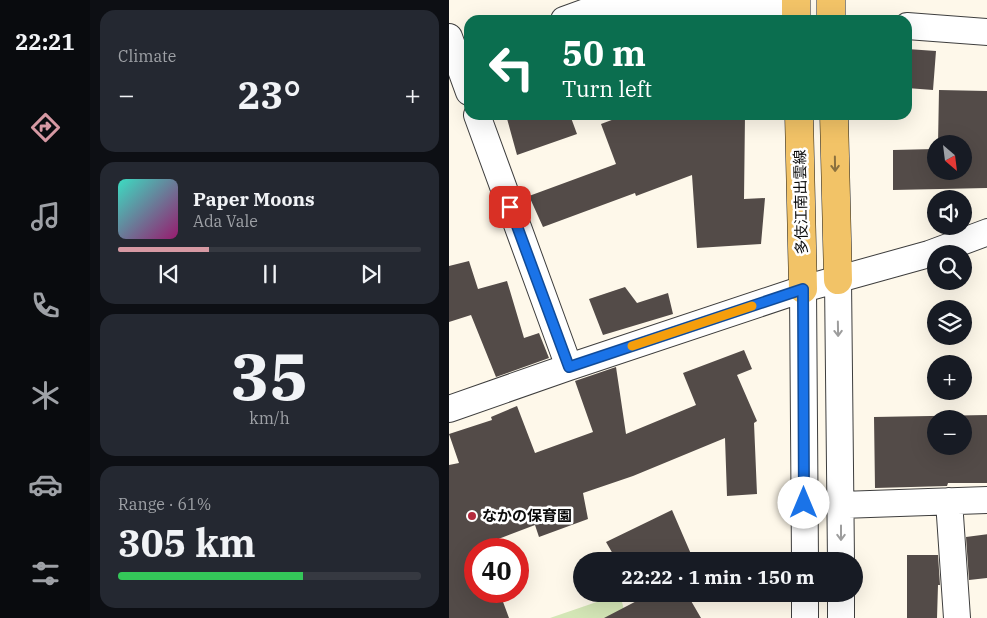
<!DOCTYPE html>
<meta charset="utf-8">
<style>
:root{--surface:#171b24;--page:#242831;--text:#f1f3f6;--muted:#9ea1a6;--line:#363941;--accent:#d699a3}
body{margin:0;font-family:"IBM Plex Serif","Noto Sans JP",serif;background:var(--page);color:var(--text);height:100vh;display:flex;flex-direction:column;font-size:19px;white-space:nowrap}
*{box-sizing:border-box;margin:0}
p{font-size:16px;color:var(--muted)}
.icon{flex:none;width:28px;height:28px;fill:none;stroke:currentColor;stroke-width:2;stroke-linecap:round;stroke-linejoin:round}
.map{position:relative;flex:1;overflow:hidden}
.side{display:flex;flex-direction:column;gap:10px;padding:10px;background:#0d0f14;width:359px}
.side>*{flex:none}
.top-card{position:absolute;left:15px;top:15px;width:448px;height:105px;border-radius:15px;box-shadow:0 5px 20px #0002;background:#0b6e4f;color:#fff;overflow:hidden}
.needle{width:32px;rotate:152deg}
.fabs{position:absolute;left:478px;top:135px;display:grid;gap:10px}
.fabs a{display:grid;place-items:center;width:45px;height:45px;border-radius:50%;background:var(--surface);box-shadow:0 5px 20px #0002;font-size:25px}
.speed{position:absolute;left:15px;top:538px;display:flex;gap:10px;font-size:25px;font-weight:700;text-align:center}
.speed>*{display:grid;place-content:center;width:65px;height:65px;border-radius:50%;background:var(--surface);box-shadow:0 5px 20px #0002;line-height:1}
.speed .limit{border:8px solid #d22;background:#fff;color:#111}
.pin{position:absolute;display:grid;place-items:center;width:42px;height:42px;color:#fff;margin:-21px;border-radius:10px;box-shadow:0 2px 8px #0006}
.me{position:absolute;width:55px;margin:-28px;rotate:0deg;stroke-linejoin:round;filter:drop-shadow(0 0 4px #0008)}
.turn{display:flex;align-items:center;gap:18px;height:105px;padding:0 15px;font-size:22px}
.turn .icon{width:65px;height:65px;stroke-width:2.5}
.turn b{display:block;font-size:35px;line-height:42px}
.big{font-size:38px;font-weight:700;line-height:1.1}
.side .widget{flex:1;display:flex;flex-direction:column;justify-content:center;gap:8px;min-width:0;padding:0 18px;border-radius:15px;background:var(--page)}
.side .dial{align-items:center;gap:0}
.dial b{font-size:65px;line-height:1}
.song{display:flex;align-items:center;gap:15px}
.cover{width:60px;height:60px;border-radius:8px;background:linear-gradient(135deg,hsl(170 70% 55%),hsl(320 70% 35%))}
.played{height:5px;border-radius:2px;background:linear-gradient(90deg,var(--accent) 30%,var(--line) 30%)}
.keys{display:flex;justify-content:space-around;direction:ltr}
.heat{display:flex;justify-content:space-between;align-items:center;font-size:28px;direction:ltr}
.charge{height:8px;border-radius:4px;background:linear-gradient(90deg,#34c759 61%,var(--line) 0)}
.trip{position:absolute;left:124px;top:552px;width:290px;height:50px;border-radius:25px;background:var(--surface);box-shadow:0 5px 20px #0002;font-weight:700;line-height:50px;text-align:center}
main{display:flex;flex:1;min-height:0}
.tabs{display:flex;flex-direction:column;width:90px;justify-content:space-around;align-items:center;background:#090b0e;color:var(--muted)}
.tabs .icon{width:35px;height:35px}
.tabs .selected{color:var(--accent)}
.tabs b{font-size:22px;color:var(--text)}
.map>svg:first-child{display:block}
.green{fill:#d4e6b6}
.building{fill:#534b48;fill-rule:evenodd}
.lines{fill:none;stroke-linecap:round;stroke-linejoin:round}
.minor-casing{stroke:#3e3e3e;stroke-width:28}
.major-casing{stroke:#1c1c1c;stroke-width:29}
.minor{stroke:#fff;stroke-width:26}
.major{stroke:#f2c367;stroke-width:28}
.oneway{stroke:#8a703e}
.oneway2{stroke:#9d9d9d}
.route-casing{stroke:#114b97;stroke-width:12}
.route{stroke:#1a73e8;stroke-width:9}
.slow{stroke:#f59e0b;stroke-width:9}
.poi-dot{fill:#b42b3e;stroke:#fff;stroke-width:2}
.labels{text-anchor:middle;stroke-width:5;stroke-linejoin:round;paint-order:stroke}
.street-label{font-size:15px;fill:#0b0b0b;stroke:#fff}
.poi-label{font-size:15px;font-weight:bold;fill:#0b0b0b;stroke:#fff;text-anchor:start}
</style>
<main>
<nav class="tabs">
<b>22:21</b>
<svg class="icon selected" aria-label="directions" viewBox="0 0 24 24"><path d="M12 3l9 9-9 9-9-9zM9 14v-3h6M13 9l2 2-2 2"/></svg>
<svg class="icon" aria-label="music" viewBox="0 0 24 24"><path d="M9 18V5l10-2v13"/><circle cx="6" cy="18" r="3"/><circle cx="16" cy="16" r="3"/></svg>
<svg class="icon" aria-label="phone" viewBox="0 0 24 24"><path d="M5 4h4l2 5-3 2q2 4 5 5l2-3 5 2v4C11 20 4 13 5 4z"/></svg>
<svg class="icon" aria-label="climate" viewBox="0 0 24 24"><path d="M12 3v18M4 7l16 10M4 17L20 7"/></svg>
<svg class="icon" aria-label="car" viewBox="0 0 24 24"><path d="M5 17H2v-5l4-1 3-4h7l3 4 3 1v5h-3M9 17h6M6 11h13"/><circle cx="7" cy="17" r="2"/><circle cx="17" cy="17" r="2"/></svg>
<svg class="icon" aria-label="filters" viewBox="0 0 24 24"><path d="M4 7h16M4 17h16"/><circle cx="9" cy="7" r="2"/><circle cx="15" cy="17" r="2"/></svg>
</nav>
<section class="side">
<div class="widget"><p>Climate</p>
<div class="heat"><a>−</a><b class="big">23°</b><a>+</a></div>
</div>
<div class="widget">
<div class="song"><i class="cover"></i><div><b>Paper Moons</b><p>Ada Vale</p></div></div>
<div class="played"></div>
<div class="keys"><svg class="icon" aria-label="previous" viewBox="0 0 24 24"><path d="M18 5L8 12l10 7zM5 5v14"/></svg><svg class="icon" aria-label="pause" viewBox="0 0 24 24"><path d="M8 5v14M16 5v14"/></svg><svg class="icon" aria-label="next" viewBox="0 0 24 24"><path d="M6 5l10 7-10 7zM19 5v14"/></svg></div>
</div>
<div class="widget dial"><b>35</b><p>km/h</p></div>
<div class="widget"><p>Range · 61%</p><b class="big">305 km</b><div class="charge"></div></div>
</section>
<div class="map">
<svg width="539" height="618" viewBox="0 0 539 618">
<rect width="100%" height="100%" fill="#fef8ea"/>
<!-- green -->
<path class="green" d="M 171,594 L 177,618 L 101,618 Z"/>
<!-- building -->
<path class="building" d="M 458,49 L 487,51 L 484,90 L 458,88 Z
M 490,90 L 539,91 L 539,188 L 444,190 L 444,150 L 486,149 L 486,171 L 514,171 L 514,144 L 489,144 Z
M 57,115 L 121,115 L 128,134 L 68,155 Z
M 176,115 L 296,115 L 295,199 L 316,198 L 312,244 L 248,248 L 243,175 L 187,196 L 186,193 L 94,227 L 80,196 L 167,164 L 152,124 Z
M 20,261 L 29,289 L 58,281 L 75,338 L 90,333 L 100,358 L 47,377 L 22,315 L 0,322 L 0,266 Z
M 176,287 L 188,303 L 219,293 L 224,314 L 154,335 L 140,299 Z
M 295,350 L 303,369 L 288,375 L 308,421 L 305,423 L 308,494 L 278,496 L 276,438 L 184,476 L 134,493 L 139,519 L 90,537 L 86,525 L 26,548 L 26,591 L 50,591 L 60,618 L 0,618 L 0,465 L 10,463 L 0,434 L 43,420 L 42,417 L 68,406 L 86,453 L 144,432 L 126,381 L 167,367 L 177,434 L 247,405 L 234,373 Z
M 539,415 L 539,483 L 499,483 L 498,486 L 426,488 L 425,417 ZM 486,419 L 514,419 L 514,446 L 486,446 Z
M 223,510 L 242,554 L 226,561 L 168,561 L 157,542 Z
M 539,534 L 539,578 L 520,580 L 517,537 Z
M 458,555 L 489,555 L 491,585 L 489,585 L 488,618 L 458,618 Z
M 201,594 L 238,594 L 252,618 L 155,618 Z"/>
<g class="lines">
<!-- minor casing -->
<g class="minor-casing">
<path id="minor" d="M 115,20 L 145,9 L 347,7
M 458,26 L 539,32
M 0,37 L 20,92
M 28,115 L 120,367
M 389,280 L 392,561
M 354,289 L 356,561
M 0,409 L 120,367 L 354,289 L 480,254 L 539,232
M 500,501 L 508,618
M 392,505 L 539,500
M 356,594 L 356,618
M 392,594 L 392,618"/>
</g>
<!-- major casing -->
<g class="major-casing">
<path id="major" d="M 347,0 L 347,20
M 382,0 L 382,20
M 350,115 L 354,289
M 385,115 L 389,280"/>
</g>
<!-- minor -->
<use href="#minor" class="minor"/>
<!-- major -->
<use href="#major" class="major"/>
</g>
<!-- one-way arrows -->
<defs><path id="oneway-shaft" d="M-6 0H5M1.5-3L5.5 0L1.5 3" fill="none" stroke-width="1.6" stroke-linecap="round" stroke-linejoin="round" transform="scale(1.25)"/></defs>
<use class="oneway" href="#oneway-shaft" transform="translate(386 164) rotate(89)"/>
<g class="oneway2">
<use href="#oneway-shaft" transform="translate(389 329) rotate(89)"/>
<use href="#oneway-shaft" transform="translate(392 533) rotate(90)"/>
</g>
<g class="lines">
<!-- route casing -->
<g class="route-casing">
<path id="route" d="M 61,207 L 120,367 L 354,289 L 355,503"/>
</g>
<!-- route -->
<use href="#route" class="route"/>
<!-- slow -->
<path class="slow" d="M 183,346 L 303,306"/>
</g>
<!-- markers -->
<circle class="poi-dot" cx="23" cy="516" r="5"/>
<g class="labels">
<!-- street labels -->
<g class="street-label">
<text transform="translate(352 202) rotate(-91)" y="5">多伎江南出雲線</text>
</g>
<!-- poi labels -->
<g class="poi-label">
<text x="33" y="521">なかの保育園</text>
</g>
</g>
</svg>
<div class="fabs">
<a><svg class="needle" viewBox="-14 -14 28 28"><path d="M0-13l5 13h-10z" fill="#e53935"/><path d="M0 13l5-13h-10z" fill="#9ea1a6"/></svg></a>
<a><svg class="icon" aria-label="sound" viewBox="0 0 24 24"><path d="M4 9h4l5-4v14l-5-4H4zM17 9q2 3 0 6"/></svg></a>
<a><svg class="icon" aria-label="search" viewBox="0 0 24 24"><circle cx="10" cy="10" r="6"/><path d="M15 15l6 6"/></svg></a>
<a><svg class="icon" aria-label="layers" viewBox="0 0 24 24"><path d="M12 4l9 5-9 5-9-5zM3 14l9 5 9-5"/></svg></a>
<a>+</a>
<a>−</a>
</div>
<div class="speed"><div class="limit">40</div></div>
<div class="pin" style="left:61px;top:207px;background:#d93025"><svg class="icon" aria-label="arrive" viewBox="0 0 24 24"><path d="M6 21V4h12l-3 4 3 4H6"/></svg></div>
<svg class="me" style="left:355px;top:503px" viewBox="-20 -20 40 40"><circle r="19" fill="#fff"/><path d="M0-13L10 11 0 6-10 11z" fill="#1a73e8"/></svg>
<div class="trip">22:22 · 1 min · 150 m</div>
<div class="top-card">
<div class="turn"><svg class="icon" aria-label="left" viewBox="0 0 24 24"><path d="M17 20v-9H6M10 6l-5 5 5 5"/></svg><div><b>50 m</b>Turn left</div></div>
</div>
</div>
</main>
